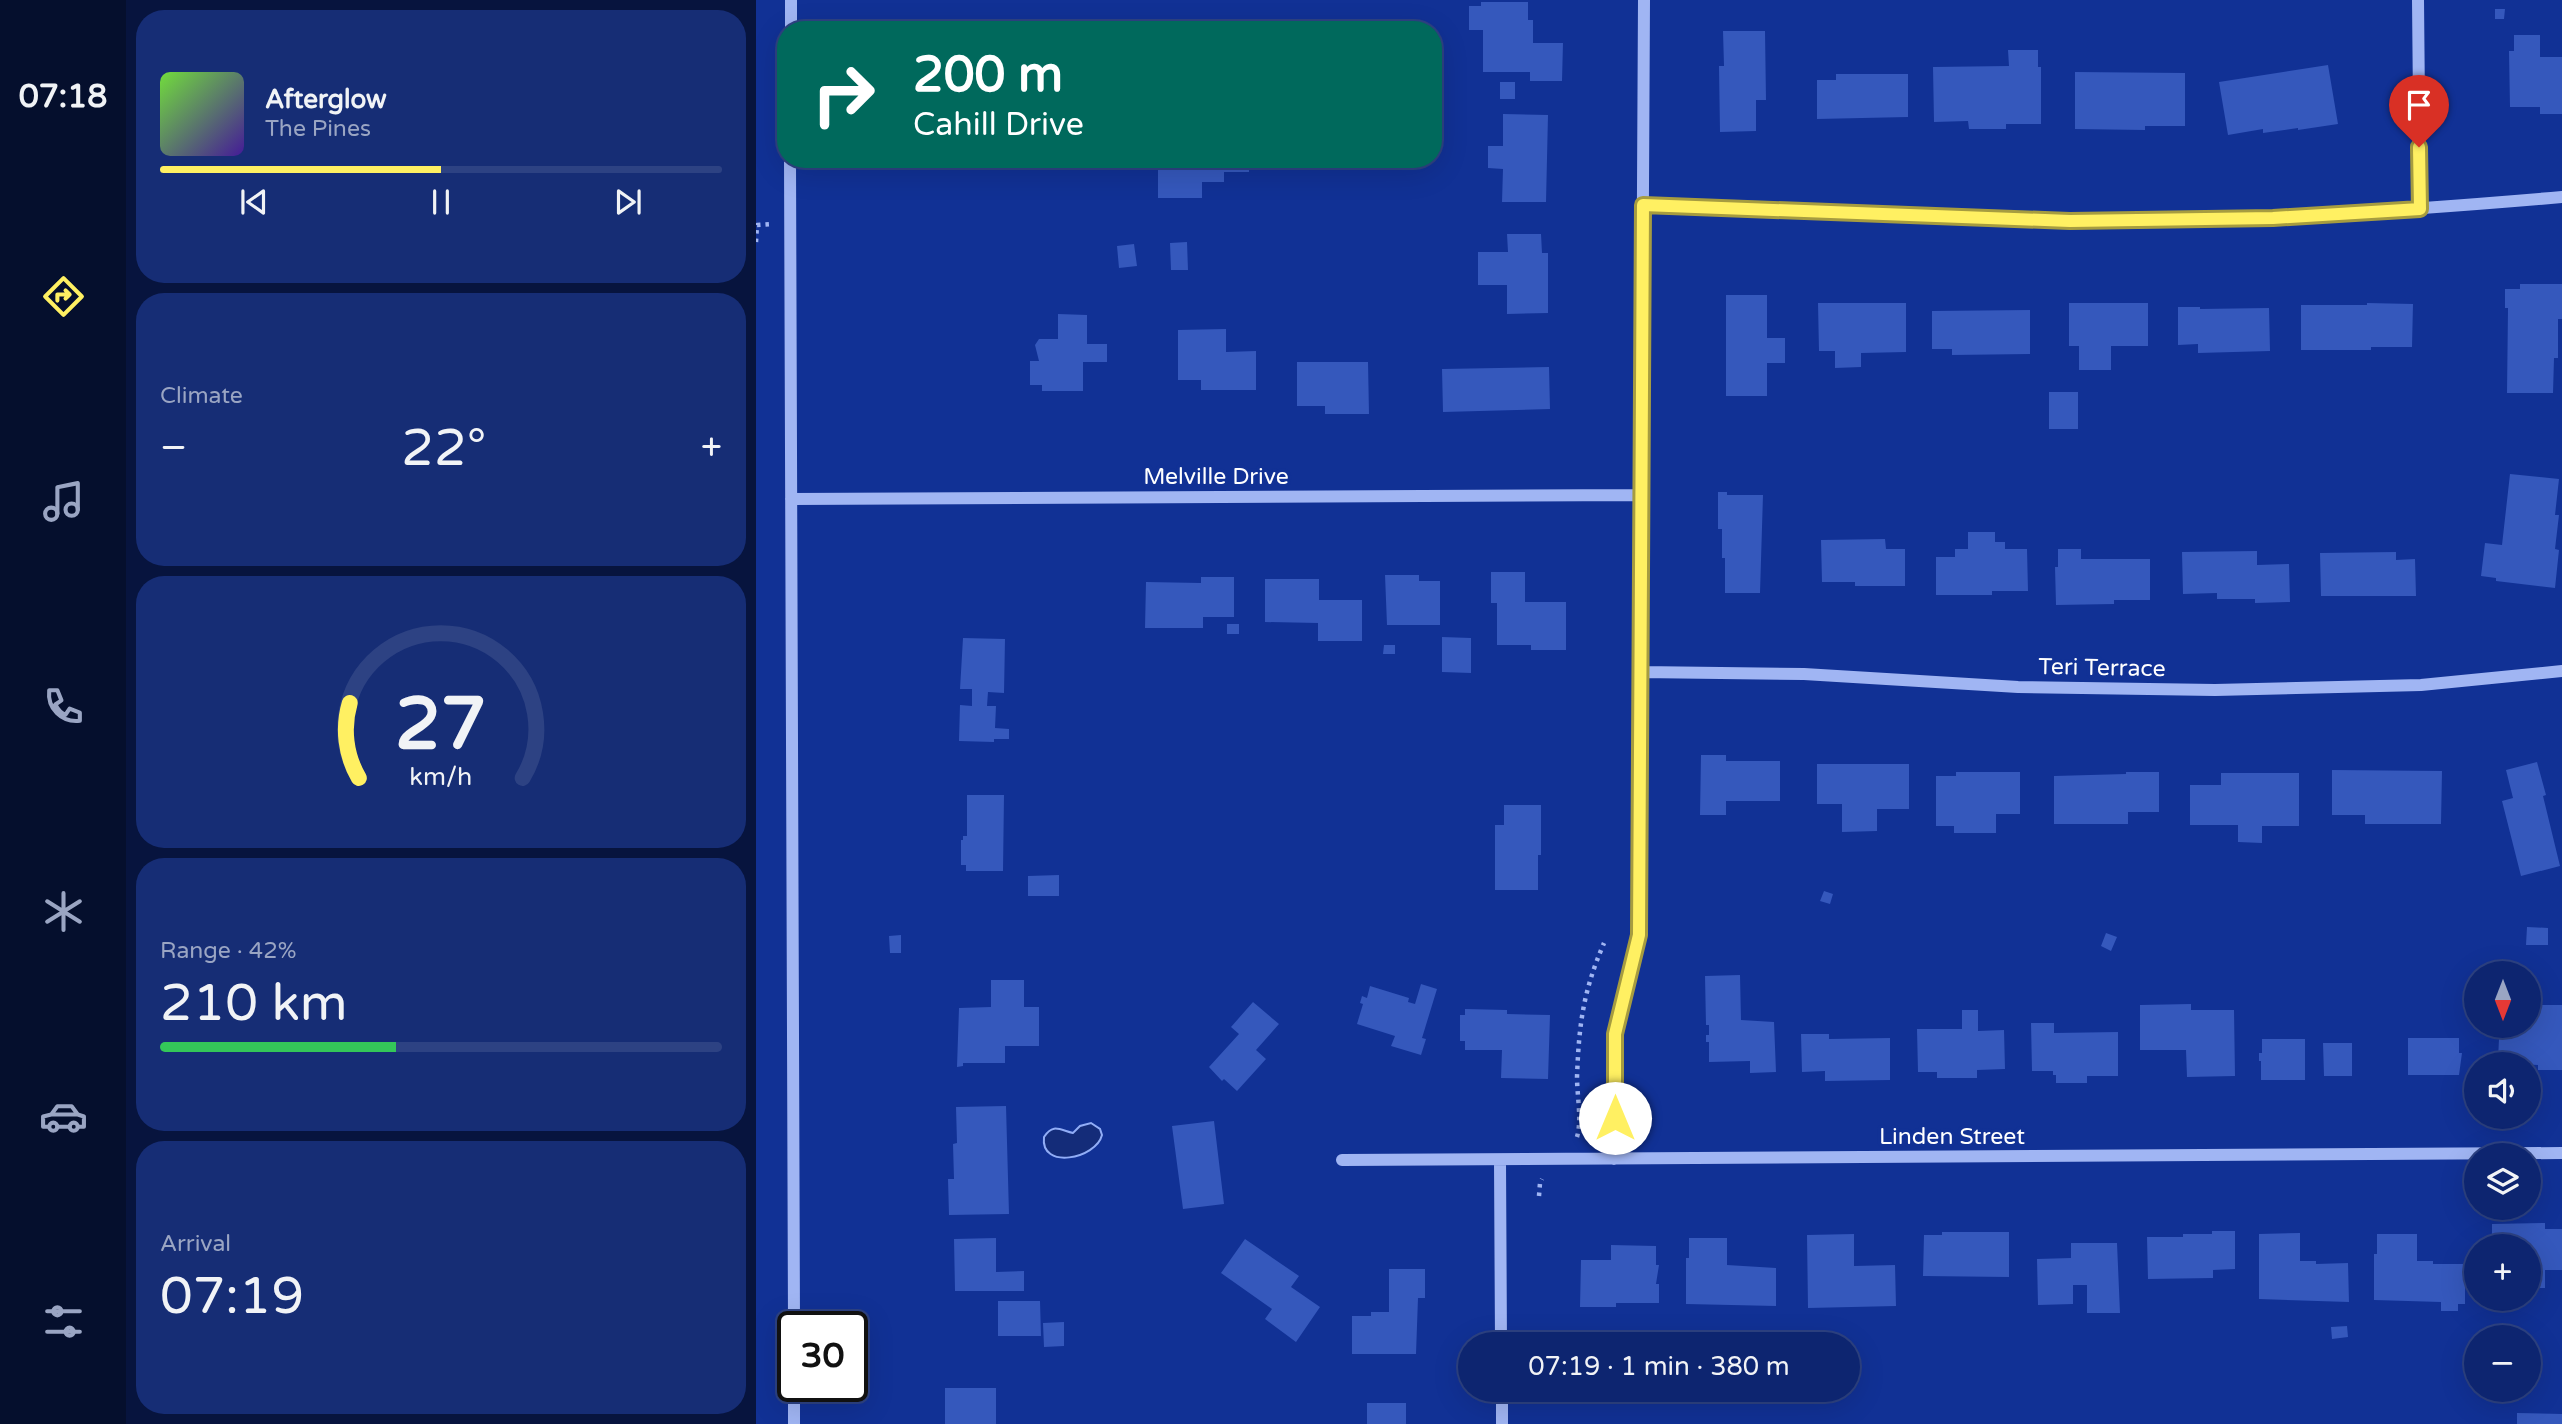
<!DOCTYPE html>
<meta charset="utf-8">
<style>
:root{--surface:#0d2570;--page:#162d75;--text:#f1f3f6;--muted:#9aa5c3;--line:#2d4283;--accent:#fff062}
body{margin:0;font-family:"Varela Round",sans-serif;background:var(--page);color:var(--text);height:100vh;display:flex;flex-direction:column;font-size:26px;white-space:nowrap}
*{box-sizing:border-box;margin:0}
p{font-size:23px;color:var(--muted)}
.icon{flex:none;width:38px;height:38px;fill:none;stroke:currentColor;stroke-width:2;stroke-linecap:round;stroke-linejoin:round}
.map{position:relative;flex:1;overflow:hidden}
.sheet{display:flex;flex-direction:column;gap:10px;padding:10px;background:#07143e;width:630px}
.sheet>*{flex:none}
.hud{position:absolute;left:21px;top:21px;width:665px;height:147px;border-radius:28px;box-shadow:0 7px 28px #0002,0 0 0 2px var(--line);background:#00695c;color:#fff;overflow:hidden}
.needle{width:46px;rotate:180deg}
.buttons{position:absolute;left:1708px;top:961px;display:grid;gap:14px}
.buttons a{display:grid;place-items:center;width:77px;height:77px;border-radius:50%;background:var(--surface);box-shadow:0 7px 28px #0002,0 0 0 2px var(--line);font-size:35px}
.speed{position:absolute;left:21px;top:1311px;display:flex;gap:14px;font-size:35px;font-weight:700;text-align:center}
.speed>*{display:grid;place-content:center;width:91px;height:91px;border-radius:50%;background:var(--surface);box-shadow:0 7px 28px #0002,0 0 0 2px var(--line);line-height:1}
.speed .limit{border:4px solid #111;border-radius:10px;background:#fff;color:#111}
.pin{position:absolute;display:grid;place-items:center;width:60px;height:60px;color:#fff;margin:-72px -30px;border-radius:50% 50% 50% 0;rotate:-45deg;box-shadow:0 0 7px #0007}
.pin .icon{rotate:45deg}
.me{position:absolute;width:77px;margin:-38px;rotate:0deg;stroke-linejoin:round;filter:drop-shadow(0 0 5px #0008)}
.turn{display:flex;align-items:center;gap:24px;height:147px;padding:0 21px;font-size:32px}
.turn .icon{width:91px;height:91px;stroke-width:2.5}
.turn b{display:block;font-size:49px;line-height:60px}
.big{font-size:52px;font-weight:600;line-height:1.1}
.sheet .widget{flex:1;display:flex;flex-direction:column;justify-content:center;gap:10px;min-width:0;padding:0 24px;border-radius:28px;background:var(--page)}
.sheet .dial{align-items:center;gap:0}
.dial svg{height:182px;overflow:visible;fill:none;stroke:var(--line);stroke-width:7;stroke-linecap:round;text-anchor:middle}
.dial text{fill:var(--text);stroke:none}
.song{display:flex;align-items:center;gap:21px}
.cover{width:84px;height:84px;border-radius:10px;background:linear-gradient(135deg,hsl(100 70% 55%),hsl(260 70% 35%))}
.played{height:7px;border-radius:4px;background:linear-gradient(90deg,var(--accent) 50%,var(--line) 50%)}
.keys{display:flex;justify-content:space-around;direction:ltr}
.heat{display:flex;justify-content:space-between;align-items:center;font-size:38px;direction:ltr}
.charge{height:10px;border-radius:5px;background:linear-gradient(90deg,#34c759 42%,var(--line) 0)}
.trip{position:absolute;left:702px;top:1332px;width:402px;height:70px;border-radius:35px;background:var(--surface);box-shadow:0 7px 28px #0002,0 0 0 2px var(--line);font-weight:600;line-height:70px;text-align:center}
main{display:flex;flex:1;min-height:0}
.menu{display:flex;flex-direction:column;width:126px;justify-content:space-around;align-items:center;background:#050f2d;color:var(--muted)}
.menu .icon{width:49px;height:49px}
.menu .on{color:var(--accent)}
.menu b{font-size:32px;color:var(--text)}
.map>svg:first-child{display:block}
.water{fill:#142c79;stroke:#91adf6;stroke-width:2}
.building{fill:#3558bc}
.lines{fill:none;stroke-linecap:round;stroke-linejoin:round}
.path{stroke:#a0b5f3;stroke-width:4.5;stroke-dasharray:3.5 5;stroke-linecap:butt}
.minor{stroke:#a0b5f3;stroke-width:12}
.route-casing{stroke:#a69c40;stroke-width:18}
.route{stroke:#fff062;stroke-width:12}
.labels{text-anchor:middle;stroke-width:7;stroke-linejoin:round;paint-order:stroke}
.street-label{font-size:23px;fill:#fff;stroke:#113195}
</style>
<main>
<nav class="menu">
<b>07:18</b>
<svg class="icon on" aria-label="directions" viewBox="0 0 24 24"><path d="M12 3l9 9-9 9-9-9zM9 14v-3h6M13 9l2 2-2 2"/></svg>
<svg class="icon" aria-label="music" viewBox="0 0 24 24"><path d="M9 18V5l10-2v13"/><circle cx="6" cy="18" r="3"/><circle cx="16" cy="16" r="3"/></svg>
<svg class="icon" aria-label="phone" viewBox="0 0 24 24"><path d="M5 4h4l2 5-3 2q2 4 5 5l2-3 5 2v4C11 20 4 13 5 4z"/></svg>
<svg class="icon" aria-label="climate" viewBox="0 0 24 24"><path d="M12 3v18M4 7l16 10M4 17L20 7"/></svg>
<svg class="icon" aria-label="car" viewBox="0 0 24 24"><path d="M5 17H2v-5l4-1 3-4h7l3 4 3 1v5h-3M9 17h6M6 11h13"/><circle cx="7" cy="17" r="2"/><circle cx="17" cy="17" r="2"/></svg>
<svg class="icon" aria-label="filters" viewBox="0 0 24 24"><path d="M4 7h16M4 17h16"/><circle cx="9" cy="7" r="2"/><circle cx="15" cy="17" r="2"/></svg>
</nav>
<section class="sheet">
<div class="widget">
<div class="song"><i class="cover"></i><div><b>Afterglow</b><p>The Pines</p></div></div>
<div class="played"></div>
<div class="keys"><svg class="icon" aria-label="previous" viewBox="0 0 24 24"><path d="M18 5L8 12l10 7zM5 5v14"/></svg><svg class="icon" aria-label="pause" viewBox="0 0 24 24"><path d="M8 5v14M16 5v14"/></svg><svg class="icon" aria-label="next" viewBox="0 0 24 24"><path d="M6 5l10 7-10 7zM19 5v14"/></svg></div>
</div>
<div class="widget"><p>Climate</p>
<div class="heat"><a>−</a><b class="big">22°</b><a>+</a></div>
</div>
<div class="widget dial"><svg viewBox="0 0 100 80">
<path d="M14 69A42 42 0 1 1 86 69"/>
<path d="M14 69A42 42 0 0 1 10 36" stroke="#fff062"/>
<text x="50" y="56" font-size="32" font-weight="700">27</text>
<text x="50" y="72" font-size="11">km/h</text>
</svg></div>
<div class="widget"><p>Range · 42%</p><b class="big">210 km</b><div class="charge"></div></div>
<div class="widget"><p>Arrival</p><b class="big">07:19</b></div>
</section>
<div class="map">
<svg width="1806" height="1424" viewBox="0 0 1806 1424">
<rect width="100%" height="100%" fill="#113195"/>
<!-- water -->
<path class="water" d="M 335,1123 L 344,1129 L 346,1135 C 340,1159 284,1170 288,1137 C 297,1123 304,1130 317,1133 L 324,1126 Z"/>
<!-- building -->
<path class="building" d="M 725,2 L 772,2 L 772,20 L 777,20 L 777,43 L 807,43 L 806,81 L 774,81 L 774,72 L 727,72 L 727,30 L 713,30 L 713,6 L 725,6 Z
M 1739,9 L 1749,9 L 1748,19 L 1739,19 Z
M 967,31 L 1009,31 L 1010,100 L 1000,100 L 1000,131 L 964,132 L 963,66 L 968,66 Z
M 1758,35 L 1784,35 L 1784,57 L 1806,57 L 1806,114 L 1784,114 L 1784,107 L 1754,107 L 1753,51 L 1758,51 Z
M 1252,50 L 1282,50 L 1282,67 L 1285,67 L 1285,124 L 1250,124 L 1250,129 L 1213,129 L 1212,121 L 1178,122 L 1177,67 L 1253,66 Z
M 1572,65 L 1582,124 L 1542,130 L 1542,128 L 1507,133 L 1507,129 L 1472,135 L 1463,82 Z
M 1319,72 L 1429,73 L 1429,126 L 1389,126 L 1389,130 L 1319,129 Z
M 1080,74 L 1152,74 L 1152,117 L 1061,119 L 1061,80 L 1080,80 Z
M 744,82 L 759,82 L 759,99 L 744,99 Z
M 747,114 L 792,115 L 790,202 L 746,202 L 747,169 L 732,168 L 732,146 L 747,146 Z
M 402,159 L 493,159 L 493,172 L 468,172 L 468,182 L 446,182 L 446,198 L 402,198 Z
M 751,234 L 785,234 L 786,253 L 792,253 L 792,313 L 751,314 L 751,285 L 722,285 L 722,252 L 752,252 Z
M 431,242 L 432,270 L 415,270 L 414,243 Z
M 378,244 L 381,266 L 363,268 L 361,246 Z
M 1764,284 L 1806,284 L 1806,319 L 1802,319 L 1802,358 L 1798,358 L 1797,393 L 1751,393 L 1752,308 L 1749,308 L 1749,289 L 1764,289 Z
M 970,295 L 1011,295 L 1011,338 L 1029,338 L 1029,363 L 1011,363 L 1011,396 L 970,396 Z
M 1062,303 L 1150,303 L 1150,352 L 1105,353 L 1105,367 L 1079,368 L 1079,351 L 1063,351 Z
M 1313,303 L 1392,303 L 1392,346 L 1355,346 L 1355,370 L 1323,370 L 1323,346 L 1313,346 Z
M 1611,303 L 1657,304 L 1656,347 L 1615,347 L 1615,350 L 1545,350 L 1545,305 L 1611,305 Z
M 1422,307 L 1444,307 L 1444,309 L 1513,308 L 1514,351 L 1442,353 L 1442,344 L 1422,345 Z
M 1274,310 L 1274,354 L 1196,355 L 1196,349 L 1176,349 L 1176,311 Z
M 302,314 L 331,315 L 331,344 L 351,344 L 351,362 L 327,362 L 327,391 L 286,391 L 286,385 L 274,385 L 274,361 L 283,361 L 279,345 L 283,339 L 302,339 Z
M 470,329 L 470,352 L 500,351 L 500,390 L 445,390 L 445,380 L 422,380 L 422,330 Z
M 541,362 L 612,362 L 613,414 L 569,414 L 569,406 L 541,406 Z
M 793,367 L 794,409 L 687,412 L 686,369 Z
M 1293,392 L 1322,392 L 1322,429 L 1293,429 Z
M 1754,474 L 1803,479 L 1799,515 L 1803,515 L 1799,549 L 1803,550 L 1799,588 L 1740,581 L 1740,578 L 1725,576 L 1729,543 L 1746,545 Z
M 962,492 L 971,492 L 971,495 L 1007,495 L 1004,593 L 969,593 L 969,558 L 966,558 L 966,529 L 962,529 Z
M 1212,532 L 1239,532 L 1239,542 L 1249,542 L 1249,549 L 1271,549 L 1272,591 L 1236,591 L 1236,595 L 1180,595 L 1180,557 L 1199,557 L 1199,549 L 1212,549 Z
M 1129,539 L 1130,549 L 1149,549 L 1149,586 L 1099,586 L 1099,582 L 1066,582 L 1065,540 Z
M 1302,549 L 1325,549 L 1325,559 L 1394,559 L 1394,600 L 1358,600 L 1358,604 L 1300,605 L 1299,567 L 1302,567 Z
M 1501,551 L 1501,565 L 1533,564 L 1534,602 L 1499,603 L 1499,599 L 1461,599 L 1461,593 L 1427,594 L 1426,552 Z
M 1640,552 L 1640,560 L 1659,559 L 1660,596 L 1565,596 L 1564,553 Z
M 735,572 L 769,572 L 769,602 L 810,602 L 810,650 L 775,650 L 775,645 L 741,645 L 741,603 L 735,603 Z
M 629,575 L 663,575 L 663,581 L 684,581 L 684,625 L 631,625 Z
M 445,577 L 478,577 L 478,617 L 447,617 L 447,628 L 389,628 L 390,582 L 445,583 Z
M 509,579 L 563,579 L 563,600 L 606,600 L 606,641 L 562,641 L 562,623 L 509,622 Z
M 471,624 L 483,624 L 483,634 L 471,634 Z
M 686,637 L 715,638 L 715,673 L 686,672 Z
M 207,638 L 249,639 L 248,693 L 232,692 L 231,706 L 240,706 L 239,728 L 253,729 L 253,739 L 238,739 L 238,742 L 203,741 L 204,705 L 216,706 L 216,689 L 204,689 Z
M 628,645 L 639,645 L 639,654 L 627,654 Z
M 945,755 L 970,755 L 970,761 L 1024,761 L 1024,801 L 970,801 L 970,815 L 944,815 Z
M 1781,762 L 1790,795 L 1787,796 L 1804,866 L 1765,876 L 1746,801 L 1757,798 L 1750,770 Z
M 1061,764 L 1153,764 L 1153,809 L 1121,809 L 1121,831 L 1086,832 L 1086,804 L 1061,804 Z
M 1576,770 L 1686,771 L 1685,824 L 1609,824 L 1609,815 L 1576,815 Z
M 1200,772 L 1264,772 L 1264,814 L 1240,814 L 1240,833 L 1198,833 L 1198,826 L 1180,826 L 1180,776 L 1200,776 Z
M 1370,772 L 1403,772 L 1403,812 L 1372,812 L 1372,824 L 1298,824 L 1298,776 L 1370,774 Z
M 1465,773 L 1543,773 L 1543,826 L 1506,826 L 1506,843 L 1482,842 L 1482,825 L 1434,825 L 1434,785 L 1465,785 Z
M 211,795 L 248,795 L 247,871 L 210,871 L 210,865 L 205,865 L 205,840 L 207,840 L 207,836 L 211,836 Z
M 748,805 L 785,805 L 785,855 L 782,855 L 782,890 L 739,890 L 739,825 L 748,825 Z
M 303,875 L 303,896 L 272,896 L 272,876 Z
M 1068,891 L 1077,894 L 1074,904 L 1064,901 Z
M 1771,927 L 1792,928 L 1792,945 L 1770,945 Z
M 1350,933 L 1361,937 L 1355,951 L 1345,946 Z
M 145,935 L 145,953 L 134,953 L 133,936 Z
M 984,975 L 985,1020 L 1018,1022 L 1020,1072 L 994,1073 L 994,1061 L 953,1062 L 953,1042 L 950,1042 L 950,1035 L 953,1035 L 953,1025 L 950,1025 L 949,976 Z
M 235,980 L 268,980 L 268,1007 L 283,1007 L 283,1046 L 249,1046 L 249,1063 L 207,1063 L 207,1066 L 201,1067 L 203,1008 L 235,1007 Z
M 665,984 L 681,989 L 666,1038 L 670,1039 L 665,1055 L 635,1046 L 639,1036 L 601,1024 L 607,1004 L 604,1003 L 606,996 L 611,998 L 614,986 L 653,998 L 652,1002 L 659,1004 Z
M 497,1002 L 523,1024 L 500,1050 L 510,1059 L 481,1091 L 468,1079 L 466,1081 L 453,1067 L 483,1034 L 475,1027 Z
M 1435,1004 L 1435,1010 L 1478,1010 L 1479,1076 L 1431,1077 L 1430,1050 L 1384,1050 L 1384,1005 Z
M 1781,1005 L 1806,1005 L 1806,1070 L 1782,1070 L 1782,1065 L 1760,1064 L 1760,1059 L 1742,1059 L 1743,1039 L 1740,1039 L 1742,1026 L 1773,1026 L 1773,1016 L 1781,1016 Z
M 709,1009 L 751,1010 L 751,1014 L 794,1015 L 792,1079 L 745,1078 L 746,1050 L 709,1050 L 709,1041 L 704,1041 L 704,1015 L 709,1015 Z
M 1206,1010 L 1222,1010 L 1222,1031 L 1248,1030 L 1249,1069 L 1221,1070 L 1221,1078 L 1181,1078 L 1181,1072 L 1162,1072 L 1161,1029 L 1206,1029 Z
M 1275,1023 L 1298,1023 L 1298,1033 L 1362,1032 L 1362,1076 L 1331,1076 L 1331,1083 L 1300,1083 L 1300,1075 L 1297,1075 L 1297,1071 L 1276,1071 Z
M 1045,1034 L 1073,1034 L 1073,1039 L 1134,1038 L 1134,1080 L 1069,1081 L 1069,1071 L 1046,1072 Z
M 1652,1038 L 1703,1038 L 1703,1053 L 1706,1053 L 1703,1075 L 1652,1075 Z
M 1506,1039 L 1549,1039 L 1549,1080 L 1505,1080 L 1505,1061 L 1503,1061 L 1503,1053 L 1506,1053 Z
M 1567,1043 L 1596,1043 L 1596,1076 L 1568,1076 Z
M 250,1106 L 253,1214 L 193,1215 L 192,1179 L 198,1179 L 197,1144 L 201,1143 L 200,1107 Z
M 458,1121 L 468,1204 L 427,1209 L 416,1126 Z
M 1789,1223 L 1789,1229 L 1806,1229 L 1806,1270 L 1789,1270 L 1789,1288 L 1773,1288 L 1773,1246 L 1736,1246 L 1736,1224 Z
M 1456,1231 L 1479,1231 L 1479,1269 L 1457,1270 L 1457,1278 L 1392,1279 L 1391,1237 L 1427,1237 L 1427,1234 L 1456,1234 Z
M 1186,1232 L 1253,1232 L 1253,1277 L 1167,1276 L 1168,1235 L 1186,1235 Z
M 1544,1233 L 1544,1261 L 1560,1261 L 1560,1264 L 1592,1263 L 1593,1302 L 1503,1299 L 1503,1234 Z
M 1098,1234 L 1098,1266 L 1139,1265 L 1140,1306 L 1052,1308 L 1051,1235 Z
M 1621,1234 L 1661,1234 L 1661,1261 L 1677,1261 L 1677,1264 L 1709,1264 L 1709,1304 L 1702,1304 L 1702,1311 L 1685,1311 L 1685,1302 L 1618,1300 L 1618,1254 L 1621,1254 Z
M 240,1238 L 240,1272 L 268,1271 L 268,1291 L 199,1291 L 198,1239 Z
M 933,1238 L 971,1238 L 971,1265 L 1020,1268 L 1020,1306 L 930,1304 L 930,1258 L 933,1258 Z
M 489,1239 L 543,1276 L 535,1287 L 564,1307 L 540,1342 L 509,1319 L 516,1309 L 465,1273 Z
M 1315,1243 L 1361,1243 L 1364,1313 L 1331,1313 L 1331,1285 L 1317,1285 L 1317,1304 L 1282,1305 L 1281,1259 L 1315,1258 Z
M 855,1245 L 900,1246 L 900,1265 L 903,1265 L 900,1284 L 903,1284 L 903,1303 L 860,1303 L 860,1307 L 824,1307 L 825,1260 L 855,1260 Z
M 633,1269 L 669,1269 L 669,1298 L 662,1298 L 660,1354 L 596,1354 L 596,1316 L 615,1316 L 615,1312 L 633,1312 Z
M 242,1301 L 284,1301 L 285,1336 L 242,1336 Z
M 308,1322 L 308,1346 L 288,1347 L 287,1323 Z
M 1591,1326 L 1592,1337 L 1576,1339 L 1575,1327 Z
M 189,1388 L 240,1388 L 240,1424 L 189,1424 Z
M 611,1403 L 650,1403 L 650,1424 L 611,1424 Z
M 1761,1413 L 1806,1414 L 1806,1424 L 1761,1424 Z"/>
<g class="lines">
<!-- path -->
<path class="path" d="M 0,242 L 1,225 L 15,224
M 821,1137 C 826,1120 821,1096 821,1077 C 823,1024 827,992 848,943
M 783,1196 L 784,1183 L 786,1179"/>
<!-- minor -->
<path class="minor" d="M 35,0 L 35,30
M 1662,0 L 1664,209
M 34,159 L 38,1326
M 887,205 C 1030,208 1172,220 1315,221 C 1479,222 1643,211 1806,197
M 35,499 L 885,495
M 885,672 L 1048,674 L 1262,687 L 1459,690 L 1665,685 L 1806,671
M 858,1159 L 859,1034 L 883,935 L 888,0
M 586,1160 L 1806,1153
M 744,1161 L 745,1344
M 38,1386 L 38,1424
M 746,1390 L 746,1424"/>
</g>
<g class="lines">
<!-- route casing -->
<g class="route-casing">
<path id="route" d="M 859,1118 L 859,1034 L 883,935 L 887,205 L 1314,221 L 1517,218 L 1664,209 L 1663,147"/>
</g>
<!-- route -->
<use href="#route" class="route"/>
</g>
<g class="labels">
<!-- street labels -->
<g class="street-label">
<text x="460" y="484">Melville Drive</text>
<text transform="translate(1346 667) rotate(1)" y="8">Teri Terrace</text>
<text x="1196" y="1144">Linden Street</text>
</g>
</g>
</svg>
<div class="buttons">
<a><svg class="needle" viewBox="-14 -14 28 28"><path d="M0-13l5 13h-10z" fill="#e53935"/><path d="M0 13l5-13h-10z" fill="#9aa5c3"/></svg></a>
<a><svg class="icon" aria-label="sound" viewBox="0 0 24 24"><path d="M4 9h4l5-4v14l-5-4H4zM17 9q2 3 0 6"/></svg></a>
<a><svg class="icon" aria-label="layers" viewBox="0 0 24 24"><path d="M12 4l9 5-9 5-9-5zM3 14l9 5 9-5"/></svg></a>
<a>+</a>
<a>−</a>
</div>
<div class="speed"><div class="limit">30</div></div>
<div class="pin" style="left:1663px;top:147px;background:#d93025"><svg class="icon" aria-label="arrive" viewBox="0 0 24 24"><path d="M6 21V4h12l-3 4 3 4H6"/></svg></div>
<svg class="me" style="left:859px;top:1118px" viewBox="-20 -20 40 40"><circle r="19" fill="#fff"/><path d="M0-13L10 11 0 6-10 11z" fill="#fff062"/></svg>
<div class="trip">07:19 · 1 min · 380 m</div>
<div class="hud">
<div class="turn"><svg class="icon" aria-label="right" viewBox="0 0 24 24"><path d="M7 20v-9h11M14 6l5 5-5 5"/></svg><div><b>200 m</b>Cahill Drive</div></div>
</div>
</div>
</main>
